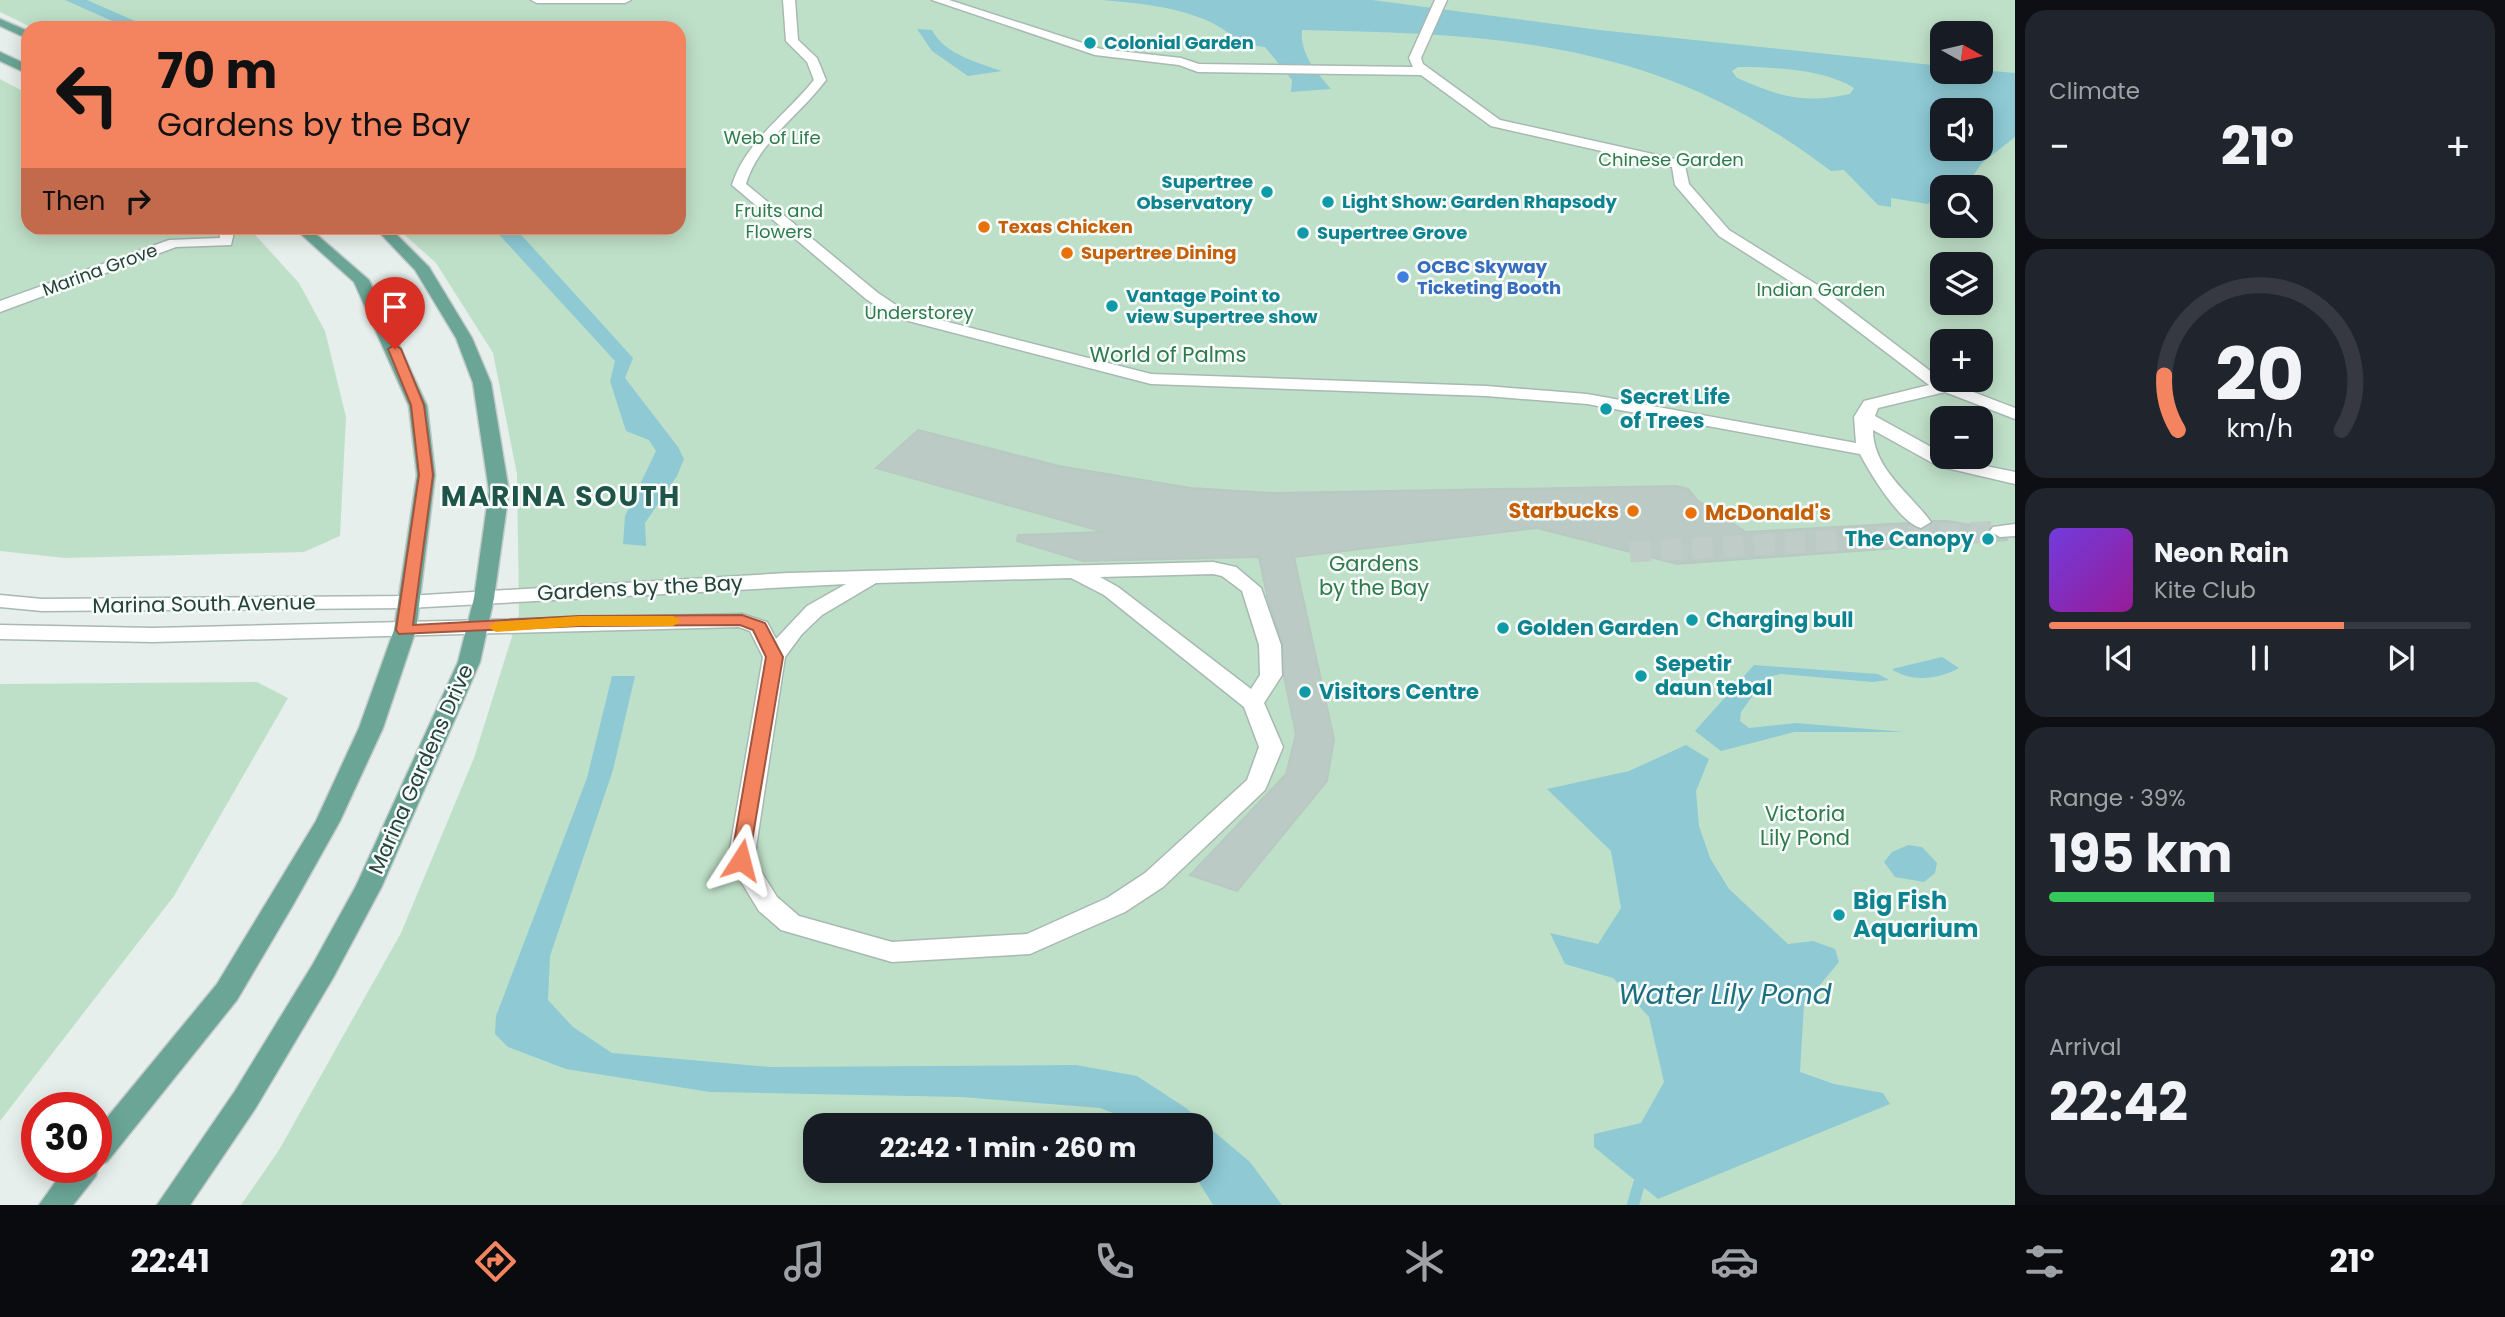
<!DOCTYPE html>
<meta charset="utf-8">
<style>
:root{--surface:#171b24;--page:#20242c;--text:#f1f3f6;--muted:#9ea1a6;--line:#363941;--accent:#f4845f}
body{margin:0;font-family:Poppins,sans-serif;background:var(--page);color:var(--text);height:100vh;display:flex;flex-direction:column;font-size:26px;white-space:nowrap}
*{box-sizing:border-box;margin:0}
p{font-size:23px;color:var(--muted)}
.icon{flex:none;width:38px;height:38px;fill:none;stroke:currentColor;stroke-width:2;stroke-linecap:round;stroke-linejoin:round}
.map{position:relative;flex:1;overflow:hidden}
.details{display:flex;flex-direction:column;gap:10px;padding:10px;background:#0d0f14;width:490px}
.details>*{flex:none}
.top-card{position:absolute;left:21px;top:21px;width:665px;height:214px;border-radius:21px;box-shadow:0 4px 18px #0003;background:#f4845f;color:#111;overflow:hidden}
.needle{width:46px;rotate:98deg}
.tools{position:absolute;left:1930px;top:21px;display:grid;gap:14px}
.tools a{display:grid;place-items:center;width:63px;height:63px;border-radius:14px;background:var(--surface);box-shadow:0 4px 18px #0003;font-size:35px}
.speed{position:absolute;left:21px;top:1092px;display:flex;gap:14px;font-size:35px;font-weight:700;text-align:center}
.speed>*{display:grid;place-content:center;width:91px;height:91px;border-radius:50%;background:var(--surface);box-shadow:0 4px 18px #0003;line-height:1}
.speed .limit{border:10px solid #d22;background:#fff;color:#111}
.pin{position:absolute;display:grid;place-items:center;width:60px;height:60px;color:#fff;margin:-72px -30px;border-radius:50% 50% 50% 0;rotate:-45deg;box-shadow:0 0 7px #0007}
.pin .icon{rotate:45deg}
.me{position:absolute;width:77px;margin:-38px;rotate:9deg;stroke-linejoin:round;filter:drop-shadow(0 0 5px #0008)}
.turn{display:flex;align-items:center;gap:24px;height:147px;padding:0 21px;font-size:32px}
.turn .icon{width:91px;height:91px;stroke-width:2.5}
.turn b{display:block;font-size:49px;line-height:60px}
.then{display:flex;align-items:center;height:66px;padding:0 21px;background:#0003;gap:14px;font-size:26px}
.big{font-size:52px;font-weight:700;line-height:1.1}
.details .widget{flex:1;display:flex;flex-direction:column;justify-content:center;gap:10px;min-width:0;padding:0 24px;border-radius:21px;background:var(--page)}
.details .dial{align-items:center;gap:0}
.dial svg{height:182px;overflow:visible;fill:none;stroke:var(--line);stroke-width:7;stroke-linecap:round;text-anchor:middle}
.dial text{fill:var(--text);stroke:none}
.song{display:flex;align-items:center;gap:21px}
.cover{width:84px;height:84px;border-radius:10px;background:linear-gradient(135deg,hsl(260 70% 55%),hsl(300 70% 35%))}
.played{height:7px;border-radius:4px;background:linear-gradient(90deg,var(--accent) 70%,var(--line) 70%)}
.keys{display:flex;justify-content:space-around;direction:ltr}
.heat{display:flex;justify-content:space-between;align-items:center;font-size:38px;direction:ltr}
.charge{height:10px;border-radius:5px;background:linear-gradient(90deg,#34c759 39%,var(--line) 0)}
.trip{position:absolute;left:803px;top:1113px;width:410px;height:70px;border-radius:21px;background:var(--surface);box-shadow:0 4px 18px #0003;font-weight:700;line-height:70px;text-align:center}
.tabs{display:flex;height:112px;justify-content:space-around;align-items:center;background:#090b0e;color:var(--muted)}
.tabs .icon{width:49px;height:49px}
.tabs .on{color:var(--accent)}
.tabs b{font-size:32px;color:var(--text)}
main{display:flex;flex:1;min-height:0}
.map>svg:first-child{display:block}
.green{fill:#bfe0c8;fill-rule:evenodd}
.water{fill:#8ec9d4;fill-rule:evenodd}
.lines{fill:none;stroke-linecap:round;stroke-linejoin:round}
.stream{stroke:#8ec9d4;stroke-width:12}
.building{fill:#bbcac4;stroke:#b8c9c2;stroke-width:2}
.minor-tunnel{stroke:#bfccc8;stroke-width:21;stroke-dasharray:21 10;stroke-linecap:butt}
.minor-casing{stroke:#a8b8b2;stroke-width:3}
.major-casing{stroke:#c2cac8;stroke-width:3}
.minor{fill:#fff;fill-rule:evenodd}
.major{fill:#6aa596;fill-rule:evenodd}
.route{fill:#f4845f;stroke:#9f563e;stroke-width:2}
.slow{fill:#f59e0b}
.culture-dot{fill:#0f9aa8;stroke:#f7fbf9;stroke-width:2.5}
.food-dot{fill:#e8710a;stroke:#f7fbf9;stroke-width:2.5}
.shop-dot{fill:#3f7fe0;stroke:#f7fbf9;stroke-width:2.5}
.labels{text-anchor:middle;stroke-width:5;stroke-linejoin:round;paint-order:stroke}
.far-culture-label{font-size:18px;font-weight:bold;fill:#0d838f;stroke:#f7fbf9;text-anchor:start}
.far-park-label{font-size:18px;fill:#2d7a4b;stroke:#f7fbf9}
.far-food-label{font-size:18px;font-weight:bold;fill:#c56008;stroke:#f7fbf9;text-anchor:start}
.far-shop-label{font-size:18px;font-weight:bold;fill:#366cbe;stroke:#f7fbf9;text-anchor:start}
.far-street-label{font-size:18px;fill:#24423a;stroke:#f7fbf9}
.park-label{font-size:21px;fill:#2d7a4b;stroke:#f7fbf9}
.culture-label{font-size:21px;font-weight:bold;fill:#0d838f;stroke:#f7fbf9;text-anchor:start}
.food-label{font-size:21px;font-weight:bold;fill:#c56008;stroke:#f7fbf9;text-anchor:end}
.street-label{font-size:21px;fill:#24423a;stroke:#f7fbf9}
.near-culture-label{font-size:24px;font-weight:bold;fill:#0d838f;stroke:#f7fbf9;text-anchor:start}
.district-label{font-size:28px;font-weight:bold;letter-spacing:2px;fill:#1f5548;stroke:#f7fbf9}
.near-water-label{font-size:28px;font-style:italic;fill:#1c6f80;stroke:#f7fbf9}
</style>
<main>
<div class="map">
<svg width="2015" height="1205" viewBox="0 0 2015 1205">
<rect width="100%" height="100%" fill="#e6efeb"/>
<!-- green -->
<path class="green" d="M 0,0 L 2015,0 L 2015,1205 L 241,1205 L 279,1150 L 401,933 L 474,758 L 519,614 L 517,474 L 493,353 L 436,263 L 397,228 L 679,228 L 679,28 L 33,28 L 0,12 ZM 1942,33 L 1981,33 L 1981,72 L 1942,72 ZM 1942,110 L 1981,110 L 1981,149 L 1942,149 ZM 1942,187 L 1981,187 L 1981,226 L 1942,226 ZM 1942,264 L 1981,264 L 1981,303 L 1942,303 ZM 1942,341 L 1981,341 L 1981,380 L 1942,380 ZM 1942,418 L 1981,418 L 1981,457 L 1942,457 ZM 816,1125 L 1200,1125 L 1200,1171 L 816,1171 Z
M 0,79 L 28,94 L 28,228 L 249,228 L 299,283 L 325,331 L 346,417 L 340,536 L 304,552 L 65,558 L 0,551 Z
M 257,682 L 288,698 L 174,896 L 0,1121 L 0,684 Z"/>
<!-- water -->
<path class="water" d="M 65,0 L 87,0 L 151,28 L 128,28 Z
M 1103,0 L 1372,0 L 1599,30 L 1942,66 L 1942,72 L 1981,70 L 2015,73 L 2015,137 L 1982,163 L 1965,187 L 1942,187 L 1928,204 L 1891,198 L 1891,207 L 1878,205 L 1844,170 L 1831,171 C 1662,42 1506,34 1302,30 C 1300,55 1316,71 1331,89 L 1291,92 L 1292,80 L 1265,47 C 1240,46 1224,26 1201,18 C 1170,6 1136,3 1103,0 ZM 1738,67 C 1773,67 1824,69 1854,88 L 1850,94 C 1802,104 1782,97 1737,78 L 1732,71 ZM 1942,110 L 1981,110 L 1981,149 L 1942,149 Z
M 917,29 L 932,30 C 944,54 978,63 1002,71 L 968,76 L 932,51 Z
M 493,228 L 515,228 L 633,358 L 625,378 L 678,447 L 684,459 L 677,476 L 645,523 L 646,546 L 623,544 L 625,516 L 656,451 L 649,440 L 626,431 L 610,381 L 615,361 Z
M 1942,657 L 1959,668 C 1940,679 1910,683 1892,669 Z
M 1754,665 L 1878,674 L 1889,680 L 1872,682 L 1781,674 L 1766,677 L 1741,712 L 1740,721 L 1749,728 L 1796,723 L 1905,732 L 1794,732 L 1721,751 L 1695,731 Z
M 612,676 L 635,676 L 613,770 L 550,956 L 548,1000 L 573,1027 L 612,1053 L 770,1067 L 1076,1065 L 1137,1076 L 1186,1108 L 1250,1162 L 1282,1205 L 1213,1205 L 1192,1171 L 1200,1171 L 1200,1125 L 1144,1125 L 1100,1108 L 961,1097 L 710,1092 L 566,1069 L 508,1047 L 495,1034 L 496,1016 L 587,778 Z
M 1686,745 L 1709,759 L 1696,791 L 1699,826 L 1710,858 L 1729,889 L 1788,944 L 1813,941 L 1835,949 L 1839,962 L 1804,1004 L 1800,1072 L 1834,1084 L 1883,1093 L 1890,1104 L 1658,1199 L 1594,1147 L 1594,1134 L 1641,1123 L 1664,1082 L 1649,1017 L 1613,978 L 1565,964 L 1550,933 L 1598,944 L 1621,908 L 1611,851 L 1547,789 L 1629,771 Z
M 1908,845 L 1922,847 L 1937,863 L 1935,873 L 1924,882 L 1895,877 L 1884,862 L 1892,852 Z"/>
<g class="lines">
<!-- stream -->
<path class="stream" d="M 1633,1205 L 1639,1184"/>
</g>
<!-- building -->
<path class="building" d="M 918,430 L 1059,466 L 1191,488 L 1272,493 L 1676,486 L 1688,489 L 1697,500 L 1746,532 L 1907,523 L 1922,530 L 1933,521 L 1948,521 L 1989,528 L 1989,533 L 2008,540 L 1677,564 L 1537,528 L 1294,557 L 1334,739 L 1327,781 L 1237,891 L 1190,875 L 1286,774 L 1296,734 L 1284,677 L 1283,644 L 1268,600 L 1259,557 L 1083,561 L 1017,541 L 1018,535 L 1104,532 L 876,468 Z"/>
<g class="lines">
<!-- minor-tunnel -->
<path class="minor-tunnel" d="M 1630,552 L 2000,531"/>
<!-- minor casing -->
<g class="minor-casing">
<path id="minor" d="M 531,0 L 631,0 L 625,3 L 537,3 Z
M 783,0 L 795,0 L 798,40 L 817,58 L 826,80 C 801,114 758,142 746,184 L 878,293 L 905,311 L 1151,374 L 1486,386 L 1587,394 L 1856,443 L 1854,417 L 1864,401 L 1929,385 L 1807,292 L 1719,236 L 1675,185 L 1672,167 L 1491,126 L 1421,75 L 1198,72 L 1179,65 L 1095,55 L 932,0 L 949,0 L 1101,49 L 1181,58 L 1199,64 L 1413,67 L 1409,58 L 1435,0 L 1447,0 L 1421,58 L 1423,64 L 1500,120 L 1684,161 L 1689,184 L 1729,230 L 1819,286 L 1942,380 L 2015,408 L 2015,419 L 1945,392 L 1878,408 L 1875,416 L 1942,453 L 1942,457 L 2015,472 L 2015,484 L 1938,466 L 1873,430 C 1873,469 1910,493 1931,522 L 1921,528 C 1900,523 1870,473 1860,454 L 1587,404 L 1486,396 L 1151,384 L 893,317 L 866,299 L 732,185 C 745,142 787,114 814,80 L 807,62 L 786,41 Z
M 219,228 L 235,228 L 231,245 L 176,247 L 0,312 L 0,301 L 169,240 L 220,238 Z
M 2015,524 L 2015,536 L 2000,537 L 1990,531 L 1993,527 Z
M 1213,562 L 1236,567 L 1261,588 L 1281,645 L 1282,675 L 1264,703 L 1283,747 L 1265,790 L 1163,887 L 1125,912 L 1030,954 L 892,962 L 781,930 L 759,911 L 728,860 L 763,657 L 750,631 L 739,627 L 153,642 L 0,639 L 0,625 L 153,628 L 742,614 L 767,622 L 776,639 L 807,606 L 846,584 L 408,608 L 42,611 L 0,607 L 0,595 L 42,599 L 408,596 L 788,573 ZM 1213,574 L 1222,576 L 1242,591 L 1259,645 L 1260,675 L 1251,689 L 1118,587 L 1100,577 ZM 1071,578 L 1104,595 L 1244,707 L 1259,747 L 1247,780 L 1145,873 L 1107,898 L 1027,934 L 892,942 L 799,916 L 777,897 L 754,860 L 785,657 L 802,634 L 822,615 L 876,583 Z"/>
</g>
<!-- major casing -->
<g class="major-casing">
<path id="major" d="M 0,19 L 28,31 L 28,39 L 0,26 Z
M 0,52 L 28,65 L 28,74 L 0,61 Z
M 294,228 L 309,228 L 369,280 L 427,406 L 435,475 L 416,630 L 383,728 L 340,821 L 293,905 L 237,1000 L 107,1162 L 99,1165 L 96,1176 L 73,1205 L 39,1205 L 66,1167 L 96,1167 L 96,1131 L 217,984 L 316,821 L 359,728 L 394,630 L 417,475 L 409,406 L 354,282 Z
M 375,228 L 390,228 L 429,267 L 472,338 L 491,383 L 509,491 L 494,598 L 480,662 L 382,886 L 333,978 L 255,1109 L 190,1205 L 157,1205 L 235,1091 L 313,964 L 356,886 L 458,662 L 474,598 L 489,491 L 473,383 L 456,338 L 415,270 Z"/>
</g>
<!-- minor -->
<use href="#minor" class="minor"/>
<!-- major -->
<use href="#major" class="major"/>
</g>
<!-- route -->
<path class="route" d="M 395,345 L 401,349 L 424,405 L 433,475 L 413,625 L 579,616 L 742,615 L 765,623 L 783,657 L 748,865 L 734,865 L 731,860 L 766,657 L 753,630 L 740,625 L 579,626 L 399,634 L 396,630 L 419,475 L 411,405 L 388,349 Z"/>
<!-- slow -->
<path class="slow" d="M 579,616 L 673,616 L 681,621 L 673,626 L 579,626 L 496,632 L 488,627 L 496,622 Z"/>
<!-- markers -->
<g class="culture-dot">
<circle cx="1090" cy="43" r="7"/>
<circle cx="1267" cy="192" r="7"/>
<circle cx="1328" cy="202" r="7"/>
<circle cx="1303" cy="233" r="7"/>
<circle cx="1112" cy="306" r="7"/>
<circle cx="1606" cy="409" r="7"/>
<circle cx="1988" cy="539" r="7"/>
<circle cx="1692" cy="620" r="7"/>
<circle cx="1503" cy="628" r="7"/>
<circle cx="1641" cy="676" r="7"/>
<circle cx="1305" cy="692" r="7"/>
<circle cx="1839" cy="915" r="7"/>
</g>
<g class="food-dot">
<circle cx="984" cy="227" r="7"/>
<circle cx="1067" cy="253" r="7"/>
<circle cx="1633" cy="511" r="7"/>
<circle cx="1691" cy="513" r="7"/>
</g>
<circle class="shop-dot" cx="1403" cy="277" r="7"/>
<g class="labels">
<!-- far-culture labels -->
<g class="far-culture-label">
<text x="1104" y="49">Colonial Garden</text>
<text x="1253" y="188" text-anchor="end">Supertree<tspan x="1253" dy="21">Observatory</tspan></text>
<text x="1342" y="208">Light Show: Garden Rhapsody</text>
<text x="1317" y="239">Supertree Grove</text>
<text x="1126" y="302">Vantage Point to<tspan x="1126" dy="21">view Supertree show</tspan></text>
</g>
<!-- far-park labels -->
<g class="far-park-label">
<text x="772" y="144">Web of Life</text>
<text x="1671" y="166">Chinese Garden</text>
<text x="779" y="217">Fruits and<tspan x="779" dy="21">Flowers</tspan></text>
<text x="1821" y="296">Indian Garden</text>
<text x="919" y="319">Understorey</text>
</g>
<!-- far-food labels -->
<g class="far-food-label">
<text x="998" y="233">Texas Chicken</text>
<text x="1081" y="259">Supertree Dining</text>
</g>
<!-- far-shop labels -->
<g class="far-shop-label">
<text x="1417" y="273">OCBC Skyway<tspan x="1417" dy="21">Ticketing Booth</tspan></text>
</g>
<!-- far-street labels -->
<g class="far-street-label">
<text transform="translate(100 270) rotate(-20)" y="6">Marina Grove</text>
</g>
<!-- park labels -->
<g class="park-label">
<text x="1168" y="362">World of Palms</text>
<text x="1374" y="571">Gardens<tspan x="1374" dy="24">by the Bay</tspan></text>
<text x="1805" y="821">Victoria<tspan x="1805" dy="24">Lily Pond</tspan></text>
</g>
<!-- culture labels -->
<g class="culture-label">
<text x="1620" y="404">Secret Life<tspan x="1620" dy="24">of Trees</tspan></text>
<text x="1974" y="546" text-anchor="end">The Canopy</text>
<text x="1706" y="627">Charging bull</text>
<text x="1517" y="635">Golden Garden</text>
<text x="1655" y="671">Sepetir<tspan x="1655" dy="24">daun tebal</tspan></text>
<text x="1319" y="699">Visitors Centre</text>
</g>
<!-- food labels -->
<g class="food-label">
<text x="1619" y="518">Starbucks</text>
<text x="1705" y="520" text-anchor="start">McDonald's</text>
</g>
<!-- street labels -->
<g class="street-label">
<text transform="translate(640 588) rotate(-3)" y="7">Gardens by the Bay</text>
<text transform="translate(204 604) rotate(-1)" y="7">Marina South Avenue</text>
<text transform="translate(421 769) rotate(-66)" y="7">Marina Gardens Drive</text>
</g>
<!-- near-culture labels -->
<g class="near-culture-label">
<text x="1853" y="909">Big Fish<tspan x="1853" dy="28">Aquarium</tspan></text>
</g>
<!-- district labels -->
<g class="district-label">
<text x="561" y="506">MARINA SOUTH</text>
</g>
<!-- near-water labels -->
<g class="near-water-label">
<text x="1725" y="1004">Water Lily Pond</text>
</g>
</g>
</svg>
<div class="tools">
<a><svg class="needle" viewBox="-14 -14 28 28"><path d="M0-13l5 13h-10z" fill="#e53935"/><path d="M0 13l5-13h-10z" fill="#9ea1a6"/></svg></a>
<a><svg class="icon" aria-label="sound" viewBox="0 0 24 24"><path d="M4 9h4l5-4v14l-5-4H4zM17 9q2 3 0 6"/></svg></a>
<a><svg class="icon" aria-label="search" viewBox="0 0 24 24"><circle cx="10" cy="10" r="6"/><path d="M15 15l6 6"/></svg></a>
<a><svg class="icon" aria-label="layers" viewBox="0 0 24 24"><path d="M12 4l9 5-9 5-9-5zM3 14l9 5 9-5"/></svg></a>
<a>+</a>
<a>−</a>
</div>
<div class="speed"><div class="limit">30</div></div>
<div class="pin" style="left:395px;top:349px;background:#d93025"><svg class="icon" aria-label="arrive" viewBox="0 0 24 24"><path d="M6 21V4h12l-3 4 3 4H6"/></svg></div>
<svg class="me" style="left:741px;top:860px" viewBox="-20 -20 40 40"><path d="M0-17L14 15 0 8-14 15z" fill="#f4845f" stroke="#fff" stroke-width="4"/></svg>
<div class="trip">22:42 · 1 min · 260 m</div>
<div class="top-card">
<div class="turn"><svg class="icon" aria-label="left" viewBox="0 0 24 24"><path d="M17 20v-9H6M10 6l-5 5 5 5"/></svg><div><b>70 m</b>Gardens by the Bay</div></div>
<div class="then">Then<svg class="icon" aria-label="right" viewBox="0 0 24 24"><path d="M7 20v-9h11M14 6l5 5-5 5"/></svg></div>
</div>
</div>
<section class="details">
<div class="widget"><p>Climate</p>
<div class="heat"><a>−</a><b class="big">21°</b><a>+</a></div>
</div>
<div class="widget dial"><svg viewBox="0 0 100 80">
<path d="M14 69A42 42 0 1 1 86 69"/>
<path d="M14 69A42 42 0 0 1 8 45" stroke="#f4845f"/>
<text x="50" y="56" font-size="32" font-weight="700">20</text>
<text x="50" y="72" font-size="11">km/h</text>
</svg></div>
<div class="widget">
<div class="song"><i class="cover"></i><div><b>Neon Rain</b><p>Kite Club</p></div></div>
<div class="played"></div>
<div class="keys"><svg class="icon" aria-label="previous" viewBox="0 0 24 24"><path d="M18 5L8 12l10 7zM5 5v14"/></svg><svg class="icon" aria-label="pause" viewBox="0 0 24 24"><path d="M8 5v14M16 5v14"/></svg><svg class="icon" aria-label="next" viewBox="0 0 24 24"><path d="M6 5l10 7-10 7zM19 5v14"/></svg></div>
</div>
<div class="widget"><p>Range · 39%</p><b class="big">195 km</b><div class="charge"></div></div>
<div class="widget"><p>Arrival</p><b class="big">22:42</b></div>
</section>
</main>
<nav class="tabs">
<b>22:41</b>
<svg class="icon on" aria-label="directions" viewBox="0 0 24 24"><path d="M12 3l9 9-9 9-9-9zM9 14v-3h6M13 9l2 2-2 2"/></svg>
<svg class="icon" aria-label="music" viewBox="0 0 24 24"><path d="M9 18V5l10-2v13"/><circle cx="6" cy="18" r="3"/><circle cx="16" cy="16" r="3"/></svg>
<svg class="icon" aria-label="phone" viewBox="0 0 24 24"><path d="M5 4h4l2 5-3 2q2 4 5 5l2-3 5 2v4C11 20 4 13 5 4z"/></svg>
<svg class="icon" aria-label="climate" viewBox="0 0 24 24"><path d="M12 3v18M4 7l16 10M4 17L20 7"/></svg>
<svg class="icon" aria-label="car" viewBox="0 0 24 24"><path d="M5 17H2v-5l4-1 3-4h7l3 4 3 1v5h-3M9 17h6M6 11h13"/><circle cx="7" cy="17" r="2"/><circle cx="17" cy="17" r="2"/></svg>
<svg class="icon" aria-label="filters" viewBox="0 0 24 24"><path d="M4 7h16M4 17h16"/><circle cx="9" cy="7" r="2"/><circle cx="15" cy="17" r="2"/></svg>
<b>21°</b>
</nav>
